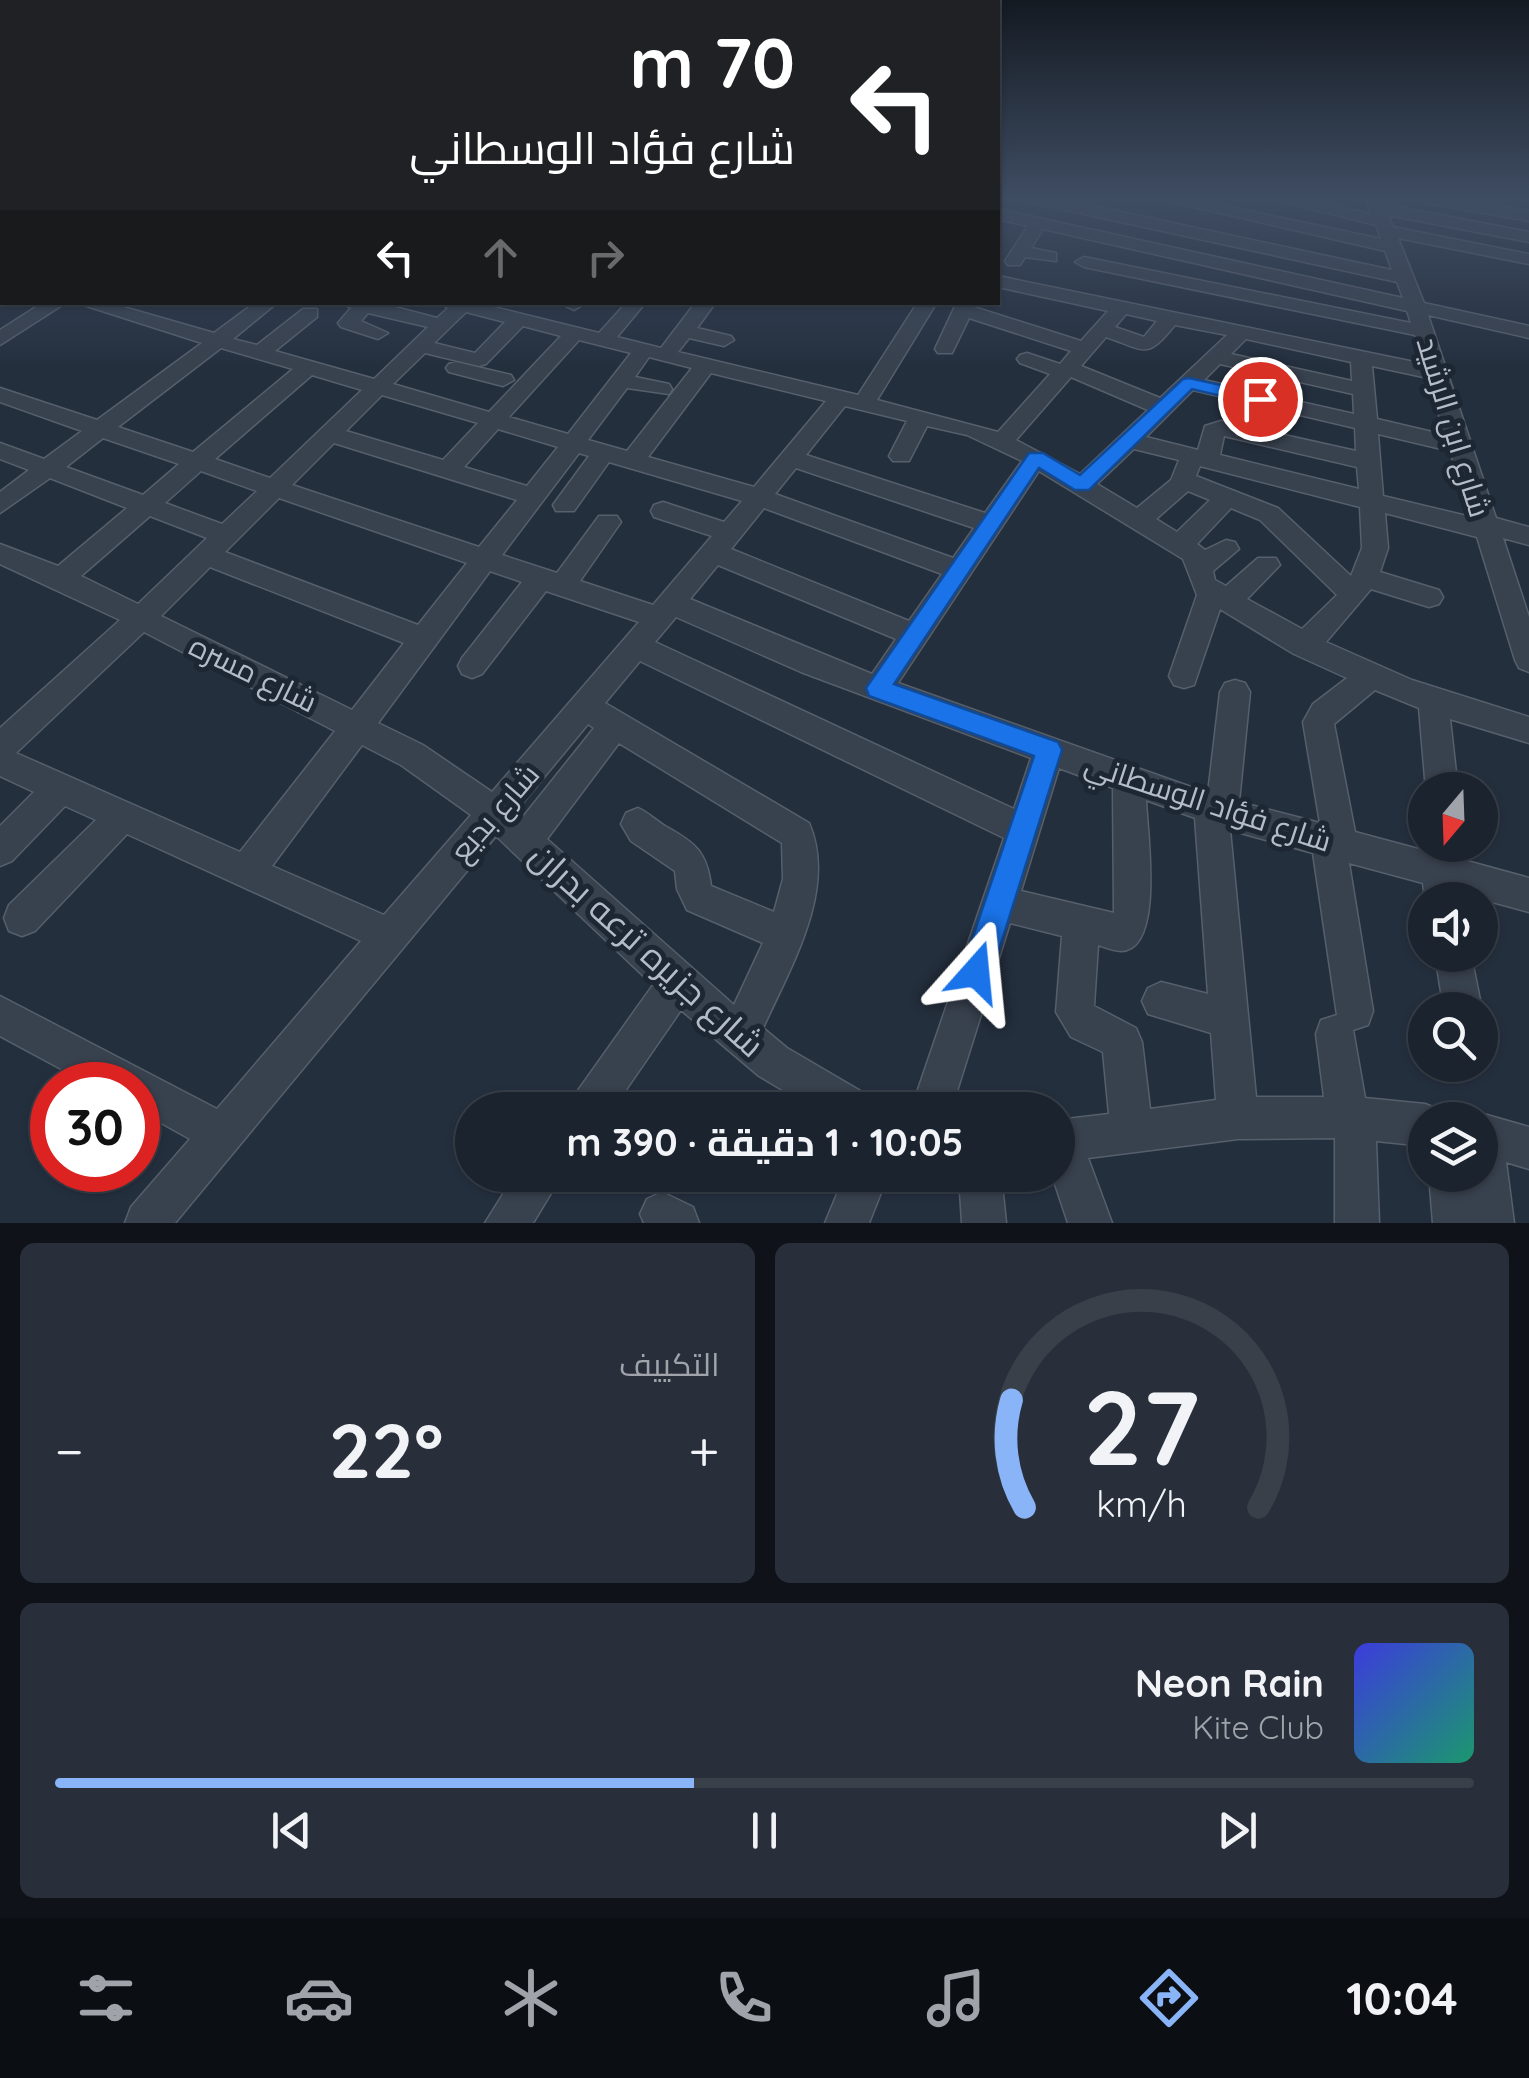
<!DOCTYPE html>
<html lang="ar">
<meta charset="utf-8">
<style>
:root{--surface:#1b232e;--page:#282f3a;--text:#f1f3f6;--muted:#a0a4aa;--line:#39404a;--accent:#8ab4f8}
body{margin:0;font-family:Quicksand,Cairo,sans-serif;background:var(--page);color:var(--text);direction:rtl;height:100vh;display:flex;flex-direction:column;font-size:38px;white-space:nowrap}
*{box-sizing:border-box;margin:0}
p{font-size:32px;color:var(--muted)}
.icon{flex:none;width:55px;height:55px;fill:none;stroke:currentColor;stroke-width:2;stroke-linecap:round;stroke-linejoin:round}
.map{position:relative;height:1223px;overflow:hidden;direction:ltr}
.drawer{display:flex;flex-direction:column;gap:20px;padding:20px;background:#0f1319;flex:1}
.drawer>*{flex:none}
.top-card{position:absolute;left:0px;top:0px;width:1000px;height:305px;box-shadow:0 2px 8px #0004,0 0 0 2px var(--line);direction:rtl;background:#202124;color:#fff;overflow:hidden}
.needle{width:65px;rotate:199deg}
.controls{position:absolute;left:1408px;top:772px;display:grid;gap:20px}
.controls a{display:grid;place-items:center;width:90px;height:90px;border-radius:50%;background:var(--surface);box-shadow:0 2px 8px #0004,0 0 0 2px var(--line);font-size:50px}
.speed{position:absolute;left:30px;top:1062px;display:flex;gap:20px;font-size:50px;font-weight:700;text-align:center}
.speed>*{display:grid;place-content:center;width:130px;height:130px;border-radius:50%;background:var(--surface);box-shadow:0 2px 8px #0004,0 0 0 2px var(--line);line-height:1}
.speed .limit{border:15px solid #d22;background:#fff;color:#111}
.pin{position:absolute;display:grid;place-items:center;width:85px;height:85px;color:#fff;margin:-42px;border:5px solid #fff;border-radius:50%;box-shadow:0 2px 10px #0007}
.me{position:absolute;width:110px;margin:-55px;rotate:18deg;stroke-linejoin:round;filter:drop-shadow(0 0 8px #0008)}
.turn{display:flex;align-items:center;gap:35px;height:210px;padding:0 40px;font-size:45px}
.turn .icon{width:130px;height:130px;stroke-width:2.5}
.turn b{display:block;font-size:70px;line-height:85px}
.lanes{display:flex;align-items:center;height:95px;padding:0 40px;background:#0003;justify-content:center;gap:50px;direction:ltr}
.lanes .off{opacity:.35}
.big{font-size:75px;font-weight:700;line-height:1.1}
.drawer .widget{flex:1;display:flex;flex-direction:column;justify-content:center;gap:15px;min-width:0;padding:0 35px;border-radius:15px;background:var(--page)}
.drawer .dial{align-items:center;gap:0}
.dial svg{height:260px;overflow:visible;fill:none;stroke:var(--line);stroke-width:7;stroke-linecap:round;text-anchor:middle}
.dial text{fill:var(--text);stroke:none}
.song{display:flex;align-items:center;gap:30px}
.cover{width:120px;height:120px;border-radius:15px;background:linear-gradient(135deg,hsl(240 70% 55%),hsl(160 70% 35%))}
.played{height:10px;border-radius:5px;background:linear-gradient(90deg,var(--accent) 45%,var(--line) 45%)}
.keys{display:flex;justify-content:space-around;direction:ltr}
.heat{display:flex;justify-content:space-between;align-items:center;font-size:55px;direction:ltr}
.drawer .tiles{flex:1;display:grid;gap:20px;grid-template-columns:1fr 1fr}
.widget:last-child{grid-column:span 2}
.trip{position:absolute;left:455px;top:1092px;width:620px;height:100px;border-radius:50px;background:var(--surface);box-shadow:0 2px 8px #0004,0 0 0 2px var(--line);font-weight:700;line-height:100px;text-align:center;direction:rtl}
.tabs{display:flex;height:160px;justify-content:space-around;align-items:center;background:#0b0e12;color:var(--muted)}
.tabs .icon{width:70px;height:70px}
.tabs .current{color:var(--accent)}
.tabs b{font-size:45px;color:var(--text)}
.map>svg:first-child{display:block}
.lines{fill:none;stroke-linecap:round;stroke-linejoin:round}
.minor-casing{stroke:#565f6c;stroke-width:3}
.major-casing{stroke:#414a57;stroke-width:39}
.minor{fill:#38414e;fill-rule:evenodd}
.major{stroke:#56606e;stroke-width:35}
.route{fill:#1a73e8;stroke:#114b97;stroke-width:2.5}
.labels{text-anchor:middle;stroke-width:10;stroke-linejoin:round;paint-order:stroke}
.street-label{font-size:30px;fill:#b4bcc9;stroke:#1d2633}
.near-street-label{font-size:35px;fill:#b4bcc9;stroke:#1d2633}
</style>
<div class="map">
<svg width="1529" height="1223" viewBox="0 0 1529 1223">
<rect width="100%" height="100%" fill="#242f3e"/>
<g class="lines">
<!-- minor casing -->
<g class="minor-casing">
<path id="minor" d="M 1021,197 L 1052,197 L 1392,270 L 1385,251 L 1151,197 L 1182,197 L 1381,239 L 1376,225 L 1263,197 L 1293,197 L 1371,214 L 1365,197 L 1381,197 L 1384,204 L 1529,232 L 1529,242 L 1388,215 L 1393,227 L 1529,254 L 1529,264 L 1398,238 L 1424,303 L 1529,326 L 1529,338 L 1428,315 L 1496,518 L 1529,527 L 1529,545 L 1503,538 L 1529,617 L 1529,672 L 1519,668 L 1515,660 L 1477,537 L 1385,513 L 1388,548 L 1380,572 L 1439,590 L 1443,597 L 1439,604 L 1429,607 L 1371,589 L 1326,642 L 1412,680 L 1529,717 L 1529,743 L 1450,719 L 1458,790 L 1426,790 L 1419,708 L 1375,690 L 1334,724 L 1355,832 L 1422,850 L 1425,838 L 1425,845 L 1456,845 L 1456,858 L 1529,878 L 1529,912 L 1459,893 L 1461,900 L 1425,900 L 1423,883 L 1349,863 L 1373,1011 L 1368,1025 L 1353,1030 L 1365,1098 L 1425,1104 L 1440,1110 L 1444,1120 L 1425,1120 L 1425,1146 L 1376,1141 L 1379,1223 L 1335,1223 L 1335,1138 L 1238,1139 L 1088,1158 L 1112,1223 L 1068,1223 L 1052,1175 L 1058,1175 L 1058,1120 L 1109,1114 L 1103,1052 L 1071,1037 L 1056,1012 L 1062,936 L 1010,923 L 951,1110 L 911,1110 L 1004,838 L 640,661 L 605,703 L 809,823 C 838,889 790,968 763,1028 L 787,1048 L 869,1096 L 875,1110 L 816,1110 L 759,1076 L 681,1010 L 612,1110 L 568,1110 L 574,1096 L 653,985 L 496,836 L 175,1223 L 125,1223 L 131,1207 L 190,1139 L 138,1110 L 138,1085 L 91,1085 L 0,1036 L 0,996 L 217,1109 L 361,941 L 127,834 L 35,931 L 22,936 L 9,931 L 4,918 L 9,905 L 96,820 L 65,806 L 12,861 L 0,866 L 0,826 L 34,792 L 0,776 L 0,728 L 120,620 L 0,564 L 0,544 L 58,566 L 127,508 L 50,478 L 0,513 L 0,492 L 29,470 L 0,459 L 0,443 L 44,459 L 82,431 L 0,402 L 0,388 L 97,420 L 202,343 L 74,302 L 106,302 L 214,333 L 256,302 L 278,302 L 233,339 L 257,345 L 303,309 L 317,309 L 317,317 L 275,351 L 374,379 L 428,327 L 368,313 L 361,321 L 388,333 L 378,339 L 341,327 L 338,323 L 351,308 L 339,302 L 376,302 L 437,318 L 448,308 L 438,302 L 473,302 L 599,333 L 627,302 L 646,302 L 617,337 L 661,348 L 696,302 L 710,302 L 713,306 L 697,328 L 731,336 L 734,340 L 724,346 L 689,338 L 678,352 L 858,395 L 918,302 L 937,302 L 877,400 L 998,432 L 1050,374 L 1020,363 L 1017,359 L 1020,355 L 1027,353 L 1060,364 L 1071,351 L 969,318 L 952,353 L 938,353 L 935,349 L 957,302 L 976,302 L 974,307 L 1081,341 L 1108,311 L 998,287 L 998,276 L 1424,364 L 1415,335 L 1084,267 L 1075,262 L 1084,257 L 1411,323 L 1407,311 L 1043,229 L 1031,248 L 1056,253 L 1056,261 L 1025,257 L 1020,265 L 1008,265 L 1005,261 L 1028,226 L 998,219 L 998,209 L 1403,298 L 1397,282 L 1029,202 ZM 466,312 L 505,322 L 475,353 L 434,343 ZM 1126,314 L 1157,321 L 1144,337 L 1115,327 ZM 1175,325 L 1227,335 L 1160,398 L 1081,366 L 1106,337 C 1147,351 1146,360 1175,325 ZM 523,326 L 561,336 L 489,412 L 393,384 L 425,353 L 479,366 L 486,364 ZM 1246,339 L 1351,362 L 1352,381 L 1231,354 ZM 579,340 L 631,353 L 568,434 L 509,417 ZM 221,348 L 293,369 L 193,452 L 118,427 ZM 649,357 L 692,368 L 627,451 L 588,440 L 627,388 L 669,394 L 672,389 L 669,384 L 635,377 ZM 1220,364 L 1353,394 L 1354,414 L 1204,380 ZM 1372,366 L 1428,378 L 1445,435 L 1377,419 ZM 711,373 L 826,401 L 754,487 L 648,457 ZM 312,375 L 362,390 L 270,478 L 215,459 ZM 1071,377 L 1148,410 L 1080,474 L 1016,440 ZM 1193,390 L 1355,428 L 1356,451 L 1221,421 L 1205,426 L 1198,450 L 1146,437 ZM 382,395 L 478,423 L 443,460 L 346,431 ZM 845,406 L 907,421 L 889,456 L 893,461 L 909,461 L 927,426 L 967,435 L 1022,461 L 985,513 L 806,455 ZM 498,429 L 558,447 L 527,486 L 464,467 ZM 1378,434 L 1450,451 L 1471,517 L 1383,496 ZM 1224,436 L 1357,467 L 1359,489 L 1220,455 ZM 103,438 L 179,464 L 143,495 L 66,467 ZM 334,443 L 517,500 L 479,547 L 292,485 ZM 1134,449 L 1179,460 L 1171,480 L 1137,508 L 1097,484 ZM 579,453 L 589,456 L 553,505 L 556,511 L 574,511 L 609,462 L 742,501 L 724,522 L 663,502 L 654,505 L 651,511 L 654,517 L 712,536 L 653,605 L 580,581 L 621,522 L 617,516 L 599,516 L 557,573 L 502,555 ZM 1200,466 L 1360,507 L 1362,548 L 1351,576 L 1278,508 L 1196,476 ZM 796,468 L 974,528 L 953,558 L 775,494 ZM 201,471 L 257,491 L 222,524 L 165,503 ZM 1039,471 L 1183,559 L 1197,595 L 1169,676 L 1174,685 L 1184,688 L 1194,685 L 1220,609 L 1294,654 L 1347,678 L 1313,704 L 1303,722 L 1320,823 L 1239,802 L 1250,692 L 1245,683 L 1235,680 L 1225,683 L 1220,692 L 1208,793 L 898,683 ZM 1188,491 L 1210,500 L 1177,532 L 1156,519 ZM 279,498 L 467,563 L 418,625 L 225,552 ZM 764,508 L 942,574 L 909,621 L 731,549 ZM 1231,508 L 1260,520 L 1337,595 L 1302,629 L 1247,599 L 1280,565 L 1276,558 L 1258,558 L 1226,586 L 1215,580 L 1213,571 L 1239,549 L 1235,542 L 1226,540 L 1205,550 L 1197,544 ZM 150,516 L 207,538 L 138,604 L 81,576 ZM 718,565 L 896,639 L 872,674 L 690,599 ZM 210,567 L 404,643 L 352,710 L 161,616 ZM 490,571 L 522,582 L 462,658 L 458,666 L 462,674 L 472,678 L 482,674 L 546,591 L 639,622 L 492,792 L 423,745 L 378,723 ZM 676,617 L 801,672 L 1031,758 L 1014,809 L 655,642 ZM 144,632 L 335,731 L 240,852 L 16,753 ZM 588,724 L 594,728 L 523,817 L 516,811 ZM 619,743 L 782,843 L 783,879 L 774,912 L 711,886 C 707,851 694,842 665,826 C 655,820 649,813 638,808 L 626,813 L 621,824 L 631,841 L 675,871 L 677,889 L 687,910 L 763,943 L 734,1005 L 547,839 ZM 362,745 L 401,765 L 471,815 L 384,915 L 272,866 ZM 1059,768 L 1113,788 L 1114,913 L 1021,891 ZM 1146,800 L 1195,818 L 1208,994 L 1161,982 L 1148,988 L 1142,1001 L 1148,1014 L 1211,1033 L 1216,1100 L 1150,1109 L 1142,1042 L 1136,1028 L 1094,1006 L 1098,945 C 1104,947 1114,951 1121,951 C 1165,950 1147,831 1146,800 ZM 1230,830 L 1313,853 L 1337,1015 L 1321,1020 L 1316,1034 L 1324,1097 L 1256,1097 Z
M 1414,197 L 1449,197 L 1529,211 L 1529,221 L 1422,202 Z
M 0,272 L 2,273 L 2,285 L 0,284 Z
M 44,302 L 67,302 L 0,345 L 0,330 Z
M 557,302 L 583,302 L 584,304 L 574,310 Z
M 456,362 L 511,375 L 514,380 L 503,386 L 449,372 L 446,368 L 449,364 Z
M 1435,955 L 1471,955 L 1482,1010 L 1480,1015 L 1480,1010 L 1444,1010 Z
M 1480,1113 L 1529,1127 L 1529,1169 L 1506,1162 L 1514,1223 L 1433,1223 L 1429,1175 L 1480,1175 L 1480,1120 L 1465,1120 Z
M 515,1175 L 562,1175 L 533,1223 L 485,1223 Z
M 845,1175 L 888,1175 L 869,1223 L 825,1223 Z
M 959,1175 L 1001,1175 L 1006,1223 L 962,1223 Z
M 662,1192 L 693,1207 L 699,1223 L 644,1223 L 640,1214 L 647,1199 Z"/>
</g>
<!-- major casing -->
<g class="major-casing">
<path id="major" d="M 0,203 L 2,202"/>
</g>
<!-- minor -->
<use href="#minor" class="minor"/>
<!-- major -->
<use href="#major" class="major"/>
</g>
<!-- sky -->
<linearGradient id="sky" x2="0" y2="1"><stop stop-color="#141a22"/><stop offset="0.54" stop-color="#3f4d63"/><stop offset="1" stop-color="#3f4d63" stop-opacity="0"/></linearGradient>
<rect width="1529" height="368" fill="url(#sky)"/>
<!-- route -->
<path class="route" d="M 1189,378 L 1266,395 L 1269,399 L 1260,405 L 1192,389 L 1089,490 L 1075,490 L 1039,468 L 894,684 L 1058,742 L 1062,750 L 992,972 L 987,983 L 976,988 L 966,983 L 961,972 L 1034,756 L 869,696 L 866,688 L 1029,453 L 1043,453 L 1080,475 L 1183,379 Z"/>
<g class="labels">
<!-- street labels -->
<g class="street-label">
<text transform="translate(1453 427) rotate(73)" y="10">شارع ابن الرشيد</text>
<text transform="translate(253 674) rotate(26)" y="10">شارع مسره</text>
<text transform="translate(1208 803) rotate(18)" y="10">شارع فؤاد الوسطاني</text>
<text transform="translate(495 813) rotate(-49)" y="10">شارع بديع</text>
</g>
<!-- near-street labels -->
<g class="near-street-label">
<text transform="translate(647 950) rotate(42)" y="12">شارع جزيره ترعه بدران</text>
</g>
</g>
</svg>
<div class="controls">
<a><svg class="needle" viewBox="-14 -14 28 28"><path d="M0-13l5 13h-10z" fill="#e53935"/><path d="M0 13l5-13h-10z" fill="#a0a4aa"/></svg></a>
<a><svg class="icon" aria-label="sound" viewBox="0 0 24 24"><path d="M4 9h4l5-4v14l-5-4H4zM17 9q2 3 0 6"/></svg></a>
<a><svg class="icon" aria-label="search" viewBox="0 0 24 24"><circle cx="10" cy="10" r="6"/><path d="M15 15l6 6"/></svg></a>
<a><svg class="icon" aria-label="layers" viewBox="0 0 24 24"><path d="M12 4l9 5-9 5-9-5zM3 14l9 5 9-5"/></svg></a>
</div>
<div class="speed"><div class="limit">30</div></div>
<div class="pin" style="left:1260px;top:399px;background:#d93025"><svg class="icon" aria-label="arrive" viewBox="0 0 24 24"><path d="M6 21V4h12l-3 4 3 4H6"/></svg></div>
<svg class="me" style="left:976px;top:972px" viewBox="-20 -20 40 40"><path d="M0-17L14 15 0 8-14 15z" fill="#1a73e8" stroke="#fff" stroke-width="4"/></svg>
<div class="trip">10:05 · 1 دقيقة · 390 m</div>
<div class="top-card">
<div class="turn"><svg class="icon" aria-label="left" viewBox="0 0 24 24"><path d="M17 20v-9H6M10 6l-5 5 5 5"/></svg><div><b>70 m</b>شارع فؤاد الوسطاني</div></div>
<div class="lanes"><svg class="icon" aria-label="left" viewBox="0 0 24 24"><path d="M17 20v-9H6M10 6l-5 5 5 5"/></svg><svg class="icon off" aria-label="ahead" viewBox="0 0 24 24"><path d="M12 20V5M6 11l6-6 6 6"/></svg><svg class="icon off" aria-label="right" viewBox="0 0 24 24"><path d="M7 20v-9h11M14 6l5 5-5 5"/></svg></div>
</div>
</div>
<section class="drawer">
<div class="tiles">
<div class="widget dial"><svg viewBox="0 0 100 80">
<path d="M14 69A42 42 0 1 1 86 69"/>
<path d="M14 69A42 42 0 0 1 10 36" stroke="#8ab4f8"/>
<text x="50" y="56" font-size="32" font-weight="700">27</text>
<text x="50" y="72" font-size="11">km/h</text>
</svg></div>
<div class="widget"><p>التكييف</p>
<div class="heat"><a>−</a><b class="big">22°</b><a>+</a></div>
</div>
<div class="widget">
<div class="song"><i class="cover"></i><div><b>Neon Rain</b><p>Kite Club</p></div></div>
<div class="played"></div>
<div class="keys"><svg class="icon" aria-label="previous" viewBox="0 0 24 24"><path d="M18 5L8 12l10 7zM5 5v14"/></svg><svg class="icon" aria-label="pause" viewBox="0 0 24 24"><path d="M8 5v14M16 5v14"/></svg><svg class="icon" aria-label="next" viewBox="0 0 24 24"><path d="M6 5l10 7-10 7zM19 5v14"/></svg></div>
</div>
</div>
</section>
<nav class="tabs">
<b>10:04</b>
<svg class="icon current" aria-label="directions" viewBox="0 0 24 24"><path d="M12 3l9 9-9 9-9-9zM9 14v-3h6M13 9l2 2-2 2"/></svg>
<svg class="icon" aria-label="music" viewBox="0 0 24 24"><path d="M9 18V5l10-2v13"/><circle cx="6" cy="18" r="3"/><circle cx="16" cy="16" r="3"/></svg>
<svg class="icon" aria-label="phone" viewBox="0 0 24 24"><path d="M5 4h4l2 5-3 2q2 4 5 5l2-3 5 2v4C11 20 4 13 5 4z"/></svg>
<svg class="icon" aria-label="climate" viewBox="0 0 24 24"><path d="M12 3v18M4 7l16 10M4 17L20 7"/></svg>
<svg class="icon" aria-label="car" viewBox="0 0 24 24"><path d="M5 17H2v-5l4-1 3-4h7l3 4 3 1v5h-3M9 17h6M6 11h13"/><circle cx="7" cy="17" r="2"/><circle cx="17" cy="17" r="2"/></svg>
<svg class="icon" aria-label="filters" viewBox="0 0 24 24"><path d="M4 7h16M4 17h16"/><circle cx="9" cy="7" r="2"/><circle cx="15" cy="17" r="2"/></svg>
</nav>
